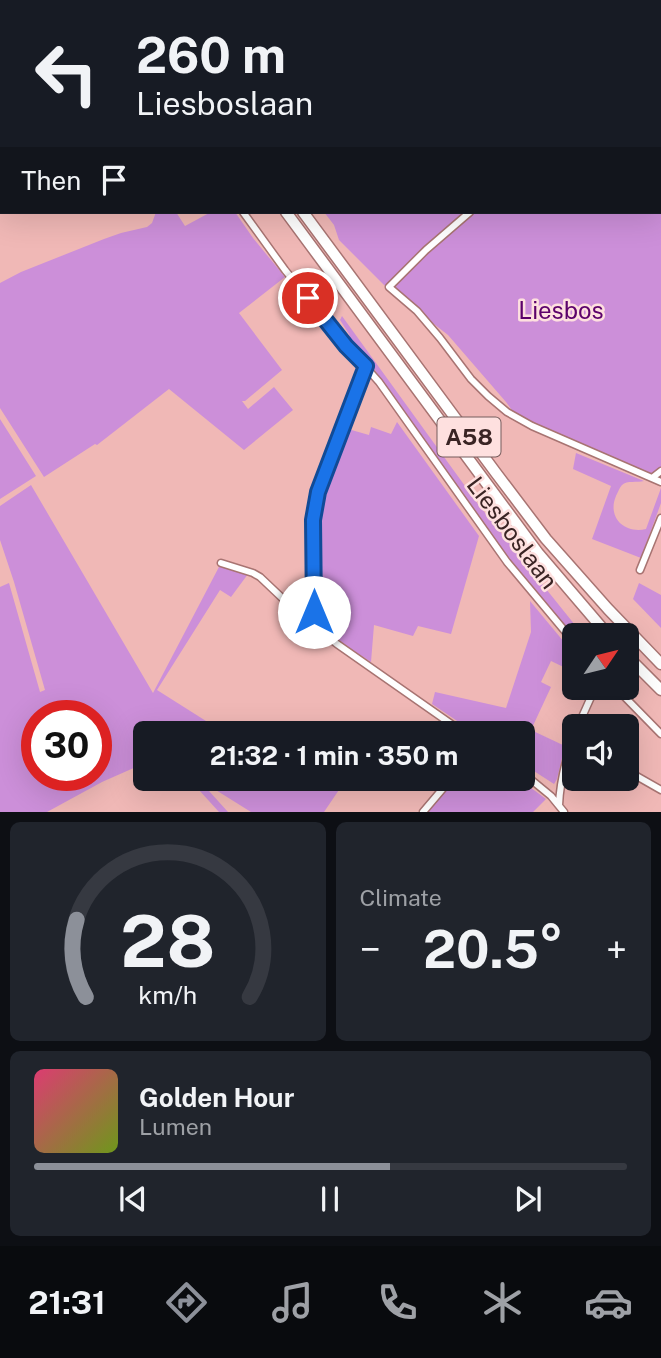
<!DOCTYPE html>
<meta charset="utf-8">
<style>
:root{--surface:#171b24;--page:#20242c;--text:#f1f3f6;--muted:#9ea1a6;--line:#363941;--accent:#8c9099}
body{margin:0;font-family:"Public Sans",sans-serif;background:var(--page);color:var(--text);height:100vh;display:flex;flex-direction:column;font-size:26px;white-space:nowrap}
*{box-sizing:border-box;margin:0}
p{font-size:23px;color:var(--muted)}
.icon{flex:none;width:38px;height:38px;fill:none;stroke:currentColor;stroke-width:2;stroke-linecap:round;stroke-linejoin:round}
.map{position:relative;height:812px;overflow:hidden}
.panel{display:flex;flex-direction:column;gap:10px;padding:10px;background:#0d0f14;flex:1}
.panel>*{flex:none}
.banner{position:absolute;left:0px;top:0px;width:662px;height:214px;box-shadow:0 7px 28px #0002;background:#171b24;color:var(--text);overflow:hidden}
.needle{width:46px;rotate:55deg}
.controls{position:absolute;left:562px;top:623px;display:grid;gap:14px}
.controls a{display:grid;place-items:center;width:77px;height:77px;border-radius:10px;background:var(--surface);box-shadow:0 7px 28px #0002;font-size:35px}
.speed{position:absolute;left:21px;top:700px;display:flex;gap:14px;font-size:35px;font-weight:700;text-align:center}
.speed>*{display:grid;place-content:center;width:91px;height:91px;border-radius:50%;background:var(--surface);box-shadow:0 7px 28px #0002;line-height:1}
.speed .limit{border:10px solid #d22;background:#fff;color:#111}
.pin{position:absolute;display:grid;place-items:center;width:60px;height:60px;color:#fff;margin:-30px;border:4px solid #fff;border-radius:50%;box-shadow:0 2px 7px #0007}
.me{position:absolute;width:77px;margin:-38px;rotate:0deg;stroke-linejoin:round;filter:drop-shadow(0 0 5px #0008)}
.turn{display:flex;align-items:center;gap:24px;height:147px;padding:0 21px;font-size:32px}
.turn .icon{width:91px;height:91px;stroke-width:2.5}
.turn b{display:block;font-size:49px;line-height:60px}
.then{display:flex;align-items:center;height:66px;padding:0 21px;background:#0003;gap:14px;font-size:26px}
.big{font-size:52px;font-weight:700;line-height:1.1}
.panel .tile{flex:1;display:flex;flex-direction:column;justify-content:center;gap:10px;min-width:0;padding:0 24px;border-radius:10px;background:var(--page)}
.panel .dial{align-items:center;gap:0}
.dial svg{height:182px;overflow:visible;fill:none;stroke:var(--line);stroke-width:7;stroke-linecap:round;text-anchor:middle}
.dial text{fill:var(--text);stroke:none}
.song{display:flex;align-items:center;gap:21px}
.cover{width:84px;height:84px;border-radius:10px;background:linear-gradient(135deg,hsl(340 70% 55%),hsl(80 70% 35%))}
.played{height:7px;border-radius:4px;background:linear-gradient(90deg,var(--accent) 60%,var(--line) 60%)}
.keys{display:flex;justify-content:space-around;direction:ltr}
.heat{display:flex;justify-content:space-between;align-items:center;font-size:38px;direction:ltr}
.panel .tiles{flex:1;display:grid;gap:10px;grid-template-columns:1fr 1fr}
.tile:last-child{grid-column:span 2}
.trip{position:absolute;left:133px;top:721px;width:402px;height:70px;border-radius:10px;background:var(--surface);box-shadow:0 7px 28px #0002;font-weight:700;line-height:70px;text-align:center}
.tabs{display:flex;height:112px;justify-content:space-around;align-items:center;background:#090b0e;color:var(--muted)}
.tabs .icon{width:49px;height:49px}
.tabs .current{color:var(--accent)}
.tabs b{font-size:32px;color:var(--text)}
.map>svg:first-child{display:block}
.green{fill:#cc8fd9;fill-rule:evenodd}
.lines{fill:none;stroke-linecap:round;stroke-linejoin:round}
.street-casing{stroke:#a87472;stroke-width:9}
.highway-casing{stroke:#a87472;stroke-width:13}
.street{stroke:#fff;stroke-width:6}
.highway{stroke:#fff;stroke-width:10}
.route-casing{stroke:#114b97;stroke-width:18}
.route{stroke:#1a73e8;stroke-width:12}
.labels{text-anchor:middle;stroke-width:5;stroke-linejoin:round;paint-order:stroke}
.shield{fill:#fee0df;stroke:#755c5c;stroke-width:2}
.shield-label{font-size:23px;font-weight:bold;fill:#3a2424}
.park-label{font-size:24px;fill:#5d026b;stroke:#fee0df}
.street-label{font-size:24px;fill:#3a2424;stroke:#fee0df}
</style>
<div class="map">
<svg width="661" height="812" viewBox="0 0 661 812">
<rect width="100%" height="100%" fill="#f0b8b6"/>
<!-- green -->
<path class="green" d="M 171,0 L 661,0 L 661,479 L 522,424 L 506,402 L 448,335 L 384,285 L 339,240 L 334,225 L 324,212 L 660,212 L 660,2 L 172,2 Z
M 156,212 L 176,212 L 185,226 L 211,212 L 235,212 L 253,238 L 285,277 L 239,313 L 282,370 L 245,401 L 242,401 L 248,409 L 274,387 L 293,410 L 244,450 L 169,389 L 97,445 L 95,444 L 44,477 L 0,408 L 0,283 L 21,272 L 104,239 L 121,233 L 147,227 L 152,223 Z
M 342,316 L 478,504 L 583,635 L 574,635 L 530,586 L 482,522 L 372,366 L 352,346 L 349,334 L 340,320 Z
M 0,419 L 36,476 L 0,499 Z
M 397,422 L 479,536 L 451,634 L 418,626 L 413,636 L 374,625 L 371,662 C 355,651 332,639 323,621 C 320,616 320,610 319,605 L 319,510 L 323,493 L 348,429 L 369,435 L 371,427 L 391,434 Z
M 576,453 L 644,481 C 637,483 627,480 622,485 C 620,487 617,494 616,496 C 607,517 624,534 646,529 L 661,488 L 661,503 L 641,558 L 592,539 L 611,486 L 573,469 Z
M 31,485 L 153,693 L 220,565 L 248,574 L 231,597 L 220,590 L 157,690 L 225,733 L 145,733 L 145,763 L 102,782 L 47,812 L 0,812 L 0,587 L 9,583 L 40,692 L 45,690 L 14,582 L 0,540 L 0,506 ZM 37,716 L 96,716 L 96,775 L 37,775 Z
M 639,583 L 661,595 L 661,628 L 633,599 Z
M 530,601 L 574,654 L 574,672 L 551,661 L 541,682 L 551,687 L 531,730 L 565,746 L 557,779 L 554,784 L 523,764 L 523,733 L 475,733 L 432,704 L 435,692 L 506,708 L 531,632 Z
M 189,779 L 298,779 L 305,784 L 309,779 L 343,779 L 345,781 L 324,812 L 251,812 L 211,787 L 209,791 L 228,812 L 219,812 Z
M 453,779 L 519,779 L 546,799 L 533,812 L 424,812 Z"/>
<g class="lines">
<!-- street casing -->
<g class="street-casing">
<path id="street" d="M 84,2 L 87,0
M 102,2 L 102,0
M 660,43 L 661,42
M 0,55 L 2,53
M 0,133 L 2,132
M 243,212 L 285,270 L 347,346 L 379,382 L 507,562 L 574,642
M 470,212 L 426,250 L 389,287 L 417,311 L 440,338 L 471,379 L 488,396 L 507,412 L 532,426 L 661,482
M 366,366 L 318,492 L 313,520 L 314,612 C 317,627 325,635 337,644 L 464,733
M 652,478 L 661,471
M 221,563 L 253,573 L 260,577 L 299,614 L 306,618 L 316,620
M 640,570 L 661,518
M 616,688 L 661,734
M 578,726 L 595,688
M 626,770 L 661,790
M 523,773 L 551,796 L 564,812
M 559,805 C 560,782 566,758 574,736
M 423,812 L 451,779"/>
</g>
<!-- highway casing -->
<g class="highway-casing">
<path id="highway" d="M 127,0 L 128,2
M 145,0 L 146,2
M 286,212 L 538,553 L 608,635
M 303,212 L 496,473 L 546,539 L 608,609 L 661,664
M 626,655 L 661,690"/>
</g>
<!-- street -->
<use href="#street" class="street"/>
<!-- highway -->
<use href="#highway" class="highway"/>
</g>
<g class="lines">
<!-- route casing -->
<g class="route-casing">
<path id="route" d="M 308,298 L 346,346 L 366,366 L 318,492 L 313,520 L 314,612"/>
</g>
<!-- route -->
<use href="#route" class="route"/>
</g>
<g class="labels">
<!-- shield labels -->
<rect class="shield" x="437.5" y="417.5" width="63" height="39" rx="5"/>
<g class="shield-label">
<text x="469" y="445">A58</text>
</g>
<!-- park labels -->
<g class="park-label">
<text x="561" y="319">Liesbos</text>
</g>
<!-- street labels -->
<g class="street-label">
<text transform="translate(512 533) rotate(53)" y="8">Liesboslaan</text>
</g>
</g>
</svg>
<div class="controls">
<a><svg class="needle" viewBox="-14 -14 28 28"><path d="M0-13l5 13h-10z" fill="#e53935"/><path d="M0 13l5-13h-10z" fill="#9ea1a6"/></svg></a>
<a><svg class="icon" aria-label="sound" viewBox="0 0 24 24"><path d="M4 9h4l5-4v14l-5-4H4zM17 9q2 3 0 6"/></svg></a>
</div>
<div class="speed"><div class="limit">30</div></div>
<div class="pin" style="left:308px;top:298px;background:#d93025"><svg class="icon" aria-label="arrive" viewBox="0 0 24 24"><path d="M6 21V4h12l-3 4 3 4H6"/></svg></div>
<svg class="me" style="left:314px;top:612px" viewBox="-20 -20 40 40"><circle r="19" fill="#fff"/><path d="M0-13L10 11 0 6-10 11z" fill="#1a73e8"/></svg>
<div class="trip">21:32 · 1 min · 350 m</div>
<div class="banner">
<div class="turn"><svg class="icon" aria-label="left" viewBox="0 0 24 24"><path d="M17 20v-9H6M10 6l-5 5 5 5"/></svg><div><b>260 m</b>Liesboslaan</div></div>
<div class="then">Then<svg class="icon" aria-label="arrive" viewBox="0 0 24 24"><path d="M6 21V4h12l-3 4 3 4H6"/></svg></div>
</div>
</div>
<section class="panel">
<div class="tiles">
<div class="tile dial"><svg viewBox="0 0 100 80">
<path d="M14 69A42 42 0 1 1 86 69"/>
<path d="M14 69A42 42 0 0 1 10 35" stroke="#8c9099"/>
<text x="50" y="56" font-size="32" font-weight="700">28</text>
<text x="50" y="72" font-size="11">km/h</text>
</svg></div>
<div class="tile"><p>Climate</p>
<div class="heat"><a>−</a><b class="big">20.5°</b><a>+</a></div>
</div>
<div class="tile">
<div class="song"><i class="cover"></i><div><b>Golden Hour</b><p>Lumen</p></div></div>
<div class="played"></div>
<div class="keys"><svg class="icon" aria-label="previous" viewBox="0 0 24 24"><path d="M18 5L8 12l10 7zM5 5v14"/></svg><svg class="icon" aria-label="pause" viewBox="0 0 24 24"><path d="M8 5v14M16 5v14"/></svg><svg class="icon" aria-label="next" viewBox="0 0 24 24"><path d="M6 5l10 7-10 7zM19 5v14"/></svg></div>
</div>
</div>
</section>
<nav class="tabs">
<b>21:31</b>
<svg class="icon current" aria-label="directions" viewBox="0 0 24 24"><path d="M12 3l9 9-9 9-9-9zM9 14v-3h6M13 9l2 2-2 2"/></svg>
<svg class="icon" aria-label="music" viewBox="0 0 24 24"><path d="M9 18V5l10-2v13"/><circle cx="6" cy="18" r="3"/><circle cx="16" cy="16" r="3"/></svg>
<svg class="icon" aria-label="phone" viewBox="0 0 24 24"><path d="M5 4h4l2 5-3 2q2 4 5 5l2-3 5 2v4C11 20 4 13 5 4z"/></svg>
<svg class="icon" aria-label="climate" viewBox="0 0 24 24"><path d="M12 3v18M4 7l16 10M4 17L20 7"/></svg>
<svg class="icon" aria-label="car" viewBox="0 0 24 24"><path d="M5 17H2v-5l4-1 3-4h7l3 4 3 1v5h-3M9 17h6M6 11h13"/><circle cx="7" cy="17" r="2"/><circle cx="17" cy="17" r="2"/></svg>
</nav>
